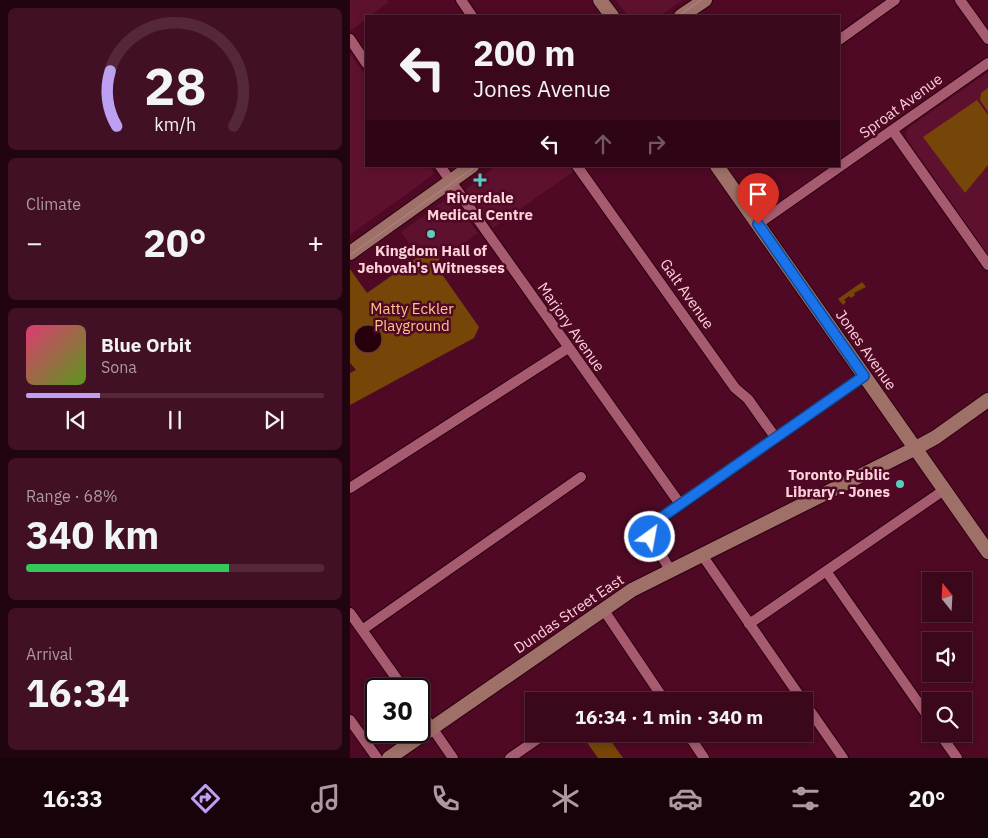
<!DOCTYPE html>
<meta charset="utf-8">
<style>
:root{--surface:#3b071b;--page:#421024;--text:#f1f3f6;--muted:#ac99a3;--line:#54283a;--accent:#bca0f2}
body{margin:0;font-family:"IBM Plex Sans",sans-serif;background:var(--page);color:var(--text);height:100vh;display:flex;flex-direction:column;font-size:19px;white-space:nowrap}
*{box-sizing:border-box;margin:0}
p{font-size:16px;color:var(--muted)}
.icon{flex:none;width:28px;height:28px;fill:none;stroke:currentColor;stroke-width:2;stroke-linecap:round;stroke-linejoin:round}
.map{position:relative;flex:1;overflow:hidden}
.drawer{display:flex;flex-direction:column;gap:8px;padding:8px;background:#20040f;width:350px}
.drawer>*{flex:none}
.hud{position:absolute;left:15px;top:15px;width:475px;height:152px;border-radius:0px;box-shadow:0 2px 8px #0003,0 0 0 1px var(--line);background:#3b071b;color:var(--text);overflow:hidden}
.needle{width:32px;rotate:342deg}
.controls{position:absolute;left:572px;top:572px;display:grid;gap:10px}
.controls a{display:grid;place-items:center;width:50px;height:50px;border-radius:0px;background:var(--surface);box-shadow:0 2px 8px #0003,0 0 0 1px var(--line);font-size:25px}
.speed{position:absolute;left:15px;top:678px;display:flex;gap:10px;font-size:25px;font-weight:700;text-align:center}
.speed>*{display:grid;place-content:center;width:65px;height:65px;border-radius:50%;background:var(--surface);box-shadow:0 2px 8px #0003,0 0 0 1px var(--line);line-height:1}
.speed .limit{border:2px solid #111;border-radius:8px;background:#fff;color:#111}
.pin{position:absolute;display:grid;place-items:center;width:42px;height:42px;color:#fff;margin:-51px -21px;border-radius:50% 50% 50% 0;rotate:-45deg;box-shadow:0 0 5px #0007}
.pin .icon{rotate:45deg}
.me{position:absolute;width:55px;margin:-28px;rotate:32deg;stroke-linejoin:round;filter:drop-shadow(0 0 4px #0008)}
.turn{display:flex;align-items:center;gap:18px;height:105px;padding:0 25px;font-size:22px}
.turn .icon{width:65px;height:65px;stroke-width:2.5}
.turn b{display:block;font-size:35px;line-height:42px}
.lanes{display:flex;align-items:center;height:48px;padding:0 25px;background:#0003;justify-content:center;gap:25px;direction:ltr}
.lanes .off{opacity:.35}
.big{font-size:38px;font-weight:700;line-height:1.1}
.drawer .widget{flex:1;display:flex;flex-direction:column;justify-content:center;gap:8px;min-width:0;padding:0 18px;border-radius:8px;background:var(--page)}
.drawer .dial{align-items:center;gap:0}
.dial svg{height:130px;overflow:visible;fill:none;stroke:var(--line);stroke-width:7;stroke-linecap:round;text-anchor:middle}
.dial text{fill:var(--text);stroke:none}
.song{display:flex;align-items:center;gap:15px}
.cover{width:60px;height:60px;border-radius:8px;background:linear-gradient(135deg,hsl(340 70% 55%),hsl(90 70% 35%))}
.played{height:5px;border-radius:2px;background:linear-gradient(90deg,var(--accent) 25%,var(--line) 25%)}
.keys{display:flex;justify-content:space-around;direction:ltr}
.heat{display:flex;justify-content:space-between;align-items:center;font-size:28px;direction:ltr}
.charge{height:8px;border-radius:4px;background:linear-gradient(90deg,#34c759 68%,var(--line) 0)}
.trip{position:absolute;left:175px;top:692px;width:288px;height:50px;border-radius:0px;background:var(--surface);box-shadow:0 2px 8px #0003,0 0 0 1px var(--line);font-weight:700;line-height:50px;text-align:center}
.tab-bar{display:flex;height:80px;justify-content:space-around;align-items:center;background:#18030b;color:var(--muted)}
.tab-bar .icon{width:35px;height:35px}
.tab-bar .active{color:var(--accent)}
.tab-bar b{font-size:22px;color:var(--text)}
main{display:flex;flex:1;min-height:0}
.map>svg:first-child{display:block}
.built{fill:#5e112e}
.green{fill:#764508}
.water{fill:#26000a;stroke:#663f48}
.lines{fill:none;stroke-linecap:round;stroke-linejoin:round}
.street-casing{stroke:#2c000e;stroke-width:12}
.secondary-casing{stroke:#2c000e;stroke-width:16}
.street{stroke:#a75b70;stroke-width:10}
.secondary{stroke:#9e7067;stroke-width:14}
.tram{stroke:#b88292;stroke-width:1}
.route-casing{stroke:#114b97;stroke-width:12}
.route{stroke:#1a73e8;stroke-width:9}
.poi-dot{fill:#59cebf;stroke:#4f0924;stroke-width:2}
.labels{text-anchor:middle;stroke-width:5;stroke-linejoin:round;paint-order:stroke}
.street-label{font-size:15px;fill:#fdd1da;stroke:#4f0924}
.poi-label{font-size:15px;font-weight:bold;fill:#fdd1da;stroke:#4f0924}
.park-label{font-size:15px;fill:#ffc48e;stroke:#4f0924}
</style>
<main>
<section class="drawer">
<div class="widget dial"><svg viewBox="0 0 100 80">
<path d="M14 69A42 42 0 1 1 86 69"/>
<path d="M14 69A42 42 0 0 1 10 35" stroke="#bca0f2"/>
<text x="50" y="56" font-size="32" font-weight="700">28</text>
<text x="50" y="72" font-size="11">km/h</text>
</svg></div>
<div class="widget"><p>Climate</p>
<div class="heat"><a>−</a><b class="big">20°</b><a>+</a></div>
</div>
<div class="widget">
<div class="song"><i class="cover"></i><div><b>Blue Orbit</b><p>Sona</p></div></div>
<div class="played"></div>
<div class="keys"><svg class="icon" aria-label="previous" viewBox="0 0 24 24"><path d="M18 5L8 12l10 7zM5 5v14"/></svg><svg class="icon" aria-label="pause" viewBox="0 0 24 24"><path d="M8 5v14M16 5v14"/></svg><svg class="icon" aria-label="next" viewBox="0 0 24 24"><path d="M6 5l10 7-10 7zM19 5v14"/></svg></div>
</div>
<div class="widget"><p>Range · 68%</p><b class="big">340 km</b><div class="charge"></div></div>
<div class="widget"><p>Arrival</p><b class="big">16:34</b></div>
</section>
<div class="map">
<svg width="638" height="758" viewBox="0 0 638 758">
<rect width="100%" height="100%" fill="#4f0924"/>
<!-- built -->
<path class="built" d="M 0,0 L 37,0 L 39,2 L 20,16 L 16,16 L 16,19 L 0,31 Z
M 266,0 L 333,0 L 310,16 L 278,16 Z
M 0,53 L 16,76 L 16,166 L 80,166 L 84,174 L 0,235 Z
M 638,72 L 638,255 L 558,141 L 556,134 L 559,127 Z
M 146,166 L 219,166 L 223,172 L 143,228 L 116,189 Z
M 98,198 L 103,199 L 128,233 L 89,259 L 81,248 L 68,257 L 51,232 Z"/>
<!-- green -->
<path class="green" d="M 638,88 L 638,112 L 630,100 L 631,93 Z
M 627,100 L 638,115 L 638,165 L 615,193 L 573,137 Z
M 81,248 L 89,259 L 89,270 L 129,327 L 124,338 L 0,405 L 0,373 L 6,370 L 0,363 L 0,269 L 17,293 Z
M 512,282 L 516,287 L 504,293 L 505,295 L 501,298 L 499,296 L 494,300 L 496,302 L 493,305 L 488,299 Z
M 231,734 L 256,734 L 273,758 L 248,758 Z"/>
<!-- water -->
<path class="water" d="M4 339a14 14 0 1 1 28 0a14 14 0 1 1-28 0Z"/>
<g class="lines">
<!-- street casing -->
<g class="street-casing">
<path id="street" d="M 111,0 L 122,16
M 610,0 L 638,39
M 0,39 L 16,63
M 489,40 L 545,0
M 543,131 L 638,265
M 90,166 L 330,504
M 227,166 L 385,388 L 398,399 L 425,437
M 408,224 L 638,63
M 0,488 L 218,348
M 352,555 L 453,701
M 321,571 L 300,537 L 299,531 L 303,524 L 514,376
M 476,571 L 581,721
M 253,609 L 315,701
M 0,613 L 54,689
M 399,624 L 594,490
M 12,630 L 231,477
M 454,702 L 493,758
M 69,709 L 103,758
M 0,720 L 27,758
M 338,734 L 354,758
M 590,734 L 607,758
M 160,758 L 195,734"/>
</g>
<!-- secondary casing -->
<g class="secondary-casing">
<path id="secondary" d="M 250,0 L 262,16
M 331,16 L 355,0
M 367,166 L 638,552
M 0,253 L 122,166
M 39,758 L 282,590 L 566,448 L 586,437 L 638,400"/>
</g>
<!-- street -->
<use href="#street" class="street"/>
<!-- secondary -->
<use href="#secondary" class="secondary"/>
<!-- tram -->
<path class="tram" d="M 328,16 L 351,0
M 0,255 L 126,166"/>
</g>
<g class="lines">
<!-- route casing -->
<g class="route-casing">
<path id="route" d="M 300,537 C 298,526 307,521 315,515 L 514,376 L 408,224"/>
</g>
<!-- route -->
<use href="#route" class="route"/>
</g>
<!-- markers -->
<g class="poi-dot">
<path d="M127.5 172.5h5v5h5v5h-5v5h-5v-5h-5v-5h5z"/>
<circle cx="81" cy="234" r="5"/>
<circle cx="550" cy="484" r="5"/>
</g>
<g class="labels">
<!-- street labels -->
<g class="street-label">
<text transform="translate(551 106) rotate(-36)" y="5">Sproat Avenue</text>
<text transform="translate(337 294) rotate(55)" y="5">Galt Avenue</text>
<text transform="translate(221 327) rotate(55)" y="5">Marjory Avenue</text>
<text transform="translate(516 350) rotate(55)" y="5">Jones Avenue</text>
<text transform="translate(219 614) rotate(-34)" y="5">Dundas Street East</text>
</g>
<!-- poi labels -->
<g class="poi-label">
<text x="130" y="203">Riverdale<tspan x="130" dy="17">Medical Centre</tspan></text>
<text x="81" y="256">Kingdom Hall of<tspan x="81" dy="17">Jehovah's Witnesses</tspan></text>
<text x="540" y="480" text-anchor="end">Toronto Public<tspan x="540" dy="17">Library - Jones</tspan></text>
</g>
<!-- park labels -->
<g class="park-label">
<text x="62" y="314">Matty Eckler<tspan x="62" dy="17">Playground</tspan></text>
</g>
</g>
</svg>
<div class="controls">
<a><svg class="needle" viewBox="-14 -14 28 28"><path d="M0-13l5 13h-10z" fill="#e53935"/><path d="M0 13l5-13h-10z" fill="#ac99a3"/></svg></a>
<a><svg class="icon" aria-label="sound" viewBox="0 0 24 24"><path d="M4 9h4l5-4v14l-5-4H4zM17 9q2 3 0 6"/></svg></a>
<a><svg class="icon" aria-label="search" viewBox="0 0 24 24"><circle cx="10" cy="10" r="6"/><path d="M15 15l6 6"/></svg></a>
</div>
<div class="speed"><div class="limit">30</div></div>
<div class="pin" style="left:408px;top:224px;background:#d93025"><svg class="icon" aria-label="arrive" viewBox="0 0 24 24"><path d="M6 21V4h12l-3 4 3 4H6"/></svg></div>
<svg class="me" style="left:300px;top:537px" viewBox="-20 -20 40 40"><circle r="17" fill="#1a73e8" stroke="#fff" stroke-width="3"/><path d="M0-11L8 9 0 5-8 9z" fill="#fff"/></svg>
<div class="trip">16:34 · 1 min · 340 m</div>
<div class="hud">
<div class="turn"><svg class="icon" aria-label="left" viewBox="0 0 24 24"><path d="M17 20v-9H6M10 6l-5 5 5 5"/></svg><div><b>200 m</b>Jones Avenue</div></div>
<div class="lanes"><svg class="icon" aria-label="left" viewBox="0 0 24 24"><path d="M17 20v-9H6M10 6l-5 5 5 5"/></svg><svg class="icon off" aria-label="ahead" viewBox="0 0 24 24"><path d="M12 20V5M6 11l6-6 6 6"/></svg><svg class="icon off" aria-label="right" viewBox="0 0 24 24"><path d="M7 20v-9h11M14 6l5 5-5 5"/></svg></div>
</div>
</div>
</main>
<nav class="tab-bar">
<b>16:33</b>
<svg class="icon active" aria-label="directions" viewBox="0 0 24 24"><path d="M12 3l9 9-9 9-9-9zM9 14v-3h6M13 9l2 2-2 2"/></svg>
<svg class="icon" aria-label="music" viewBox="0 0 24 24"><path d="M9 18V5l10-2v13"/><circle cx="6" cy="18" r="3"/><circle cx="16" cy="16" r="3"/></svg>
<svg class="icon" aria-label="phone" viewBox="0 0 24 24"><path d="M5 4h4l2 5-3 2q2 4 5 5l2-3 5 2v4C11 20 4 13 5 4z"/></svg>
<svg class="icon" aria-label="climate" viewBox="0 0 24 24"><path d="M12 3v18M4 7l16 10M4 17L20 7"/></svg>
<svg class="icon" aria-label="car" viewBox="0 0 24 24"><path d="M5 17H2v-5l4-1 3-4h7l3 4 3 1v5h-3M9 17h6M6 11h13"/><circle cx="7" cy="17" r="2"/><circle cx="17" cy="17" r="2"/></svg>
<svg class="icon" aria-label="filters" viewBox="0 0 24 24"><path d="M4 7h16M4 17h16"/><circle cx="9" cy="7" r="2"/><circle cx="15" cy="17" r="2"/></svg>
<b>20°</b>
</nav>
